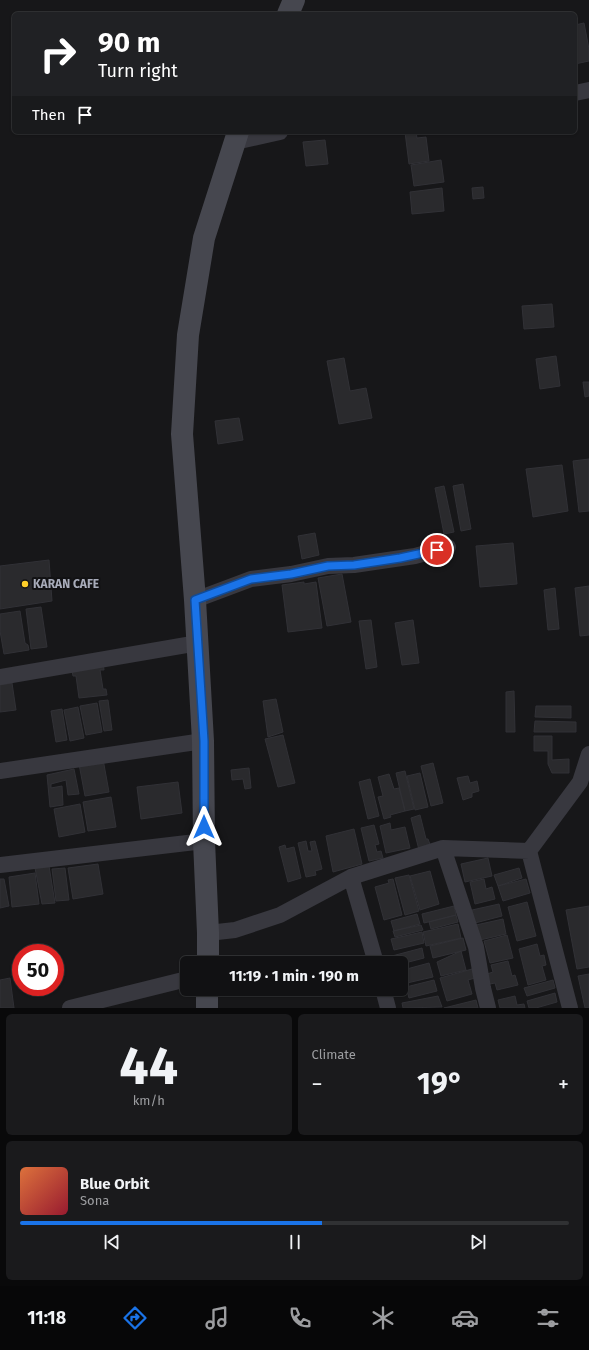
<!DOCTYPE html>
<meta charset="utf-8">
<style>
:root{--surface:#111113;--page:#1a1a1c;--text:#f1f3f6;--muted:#9c9da0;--line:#303133;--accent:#1a73e8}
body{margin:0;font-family:"Fira Sans",sans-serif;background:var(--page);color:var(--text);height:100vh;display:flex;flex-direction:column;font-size:15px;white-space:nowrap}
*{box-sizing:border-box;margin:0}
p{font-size:13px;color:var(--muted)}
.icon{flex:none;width:22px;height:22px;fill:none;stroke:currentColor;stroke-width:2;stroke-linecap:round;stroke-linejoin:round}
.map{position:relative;height:1008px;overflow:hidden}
.side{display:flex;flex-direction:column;gap:6px;padding:6px;background:#09090a;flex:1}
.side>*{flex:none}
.top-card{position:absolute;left:12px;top:12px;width:565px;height:122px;border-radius:6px;box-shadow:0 1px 3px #0004,0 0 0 1px var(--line);background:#202124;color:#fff;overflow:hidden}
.speed{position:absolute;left:12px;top:944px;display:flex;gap:8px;font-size:20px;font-weight:700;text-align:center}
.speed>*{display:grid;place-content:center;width:52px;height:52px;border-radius:50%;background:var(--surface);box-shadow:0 1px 3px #0004,0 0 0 1px var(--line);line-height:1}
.speed .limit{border:6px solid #d22;background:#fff;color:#111}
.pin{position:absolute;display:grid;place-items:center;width:34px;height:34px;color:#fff;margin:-17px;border:2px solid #fff;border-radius:50%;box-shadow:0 1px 4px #0007}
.me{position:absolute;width:44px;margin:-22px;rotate:0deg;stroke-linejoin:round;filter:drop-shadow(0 0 3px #0008)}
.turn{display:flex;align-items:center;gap:14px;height:84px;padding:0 20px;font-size:18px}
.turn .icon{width:52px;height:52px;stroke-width:2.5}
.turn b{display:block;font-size:28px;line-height:34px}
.then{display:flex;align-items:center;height:38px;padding:0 20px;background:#0003;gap:8px;font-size:15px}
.big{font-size:30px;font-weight:700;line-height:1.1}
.side .tile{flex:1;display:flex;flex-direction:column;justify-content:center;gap:6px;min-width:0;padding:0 14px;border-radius:6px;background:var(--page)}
.side .dial{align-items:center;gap:0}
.dial b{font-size:52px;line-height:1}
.song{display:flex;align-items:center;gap:12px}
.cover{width:48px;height:48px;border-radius:6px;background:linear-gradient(135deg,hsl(20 70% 55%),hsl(350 70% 35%))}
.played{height:4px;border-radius:2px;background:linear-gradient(90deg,var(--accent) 55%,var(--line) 55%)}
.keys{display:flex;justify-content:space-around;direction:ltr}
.heat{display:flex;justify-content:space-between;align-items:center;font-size:22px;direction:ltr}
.side .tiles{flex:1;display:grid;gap:6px;grid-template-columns:1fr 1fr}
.tile:last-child{grid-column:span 2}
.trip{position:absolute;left:180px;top:956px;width:228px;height:40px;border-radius:6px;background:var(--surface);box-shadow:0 1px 3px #0004,0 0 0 1px var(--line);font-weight:700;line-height:40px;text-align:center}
.tab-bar{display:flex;height:64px;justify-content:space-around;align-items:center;background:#070708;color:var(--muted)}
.tab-bar .icon{width:28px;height:28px}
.tab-bar .current{color:var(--accent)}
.tab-bar b{font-size:18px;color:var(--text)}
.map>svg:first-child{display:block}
.building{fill:#2a2a2d;stroke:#313136}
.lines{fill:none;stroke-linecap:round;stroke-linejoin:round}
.street{stroke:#38383f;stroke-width:16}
.secondary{stroke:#46474f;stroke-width:22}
.route-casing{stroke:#114b97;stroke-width:10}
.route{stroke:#1a73e8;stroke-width:7}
.poi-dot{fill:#ffcf29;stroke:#121214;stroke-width:1.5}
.labels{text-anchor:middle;stroke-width:4;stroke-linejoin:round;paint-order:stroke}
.poi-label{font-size:12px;font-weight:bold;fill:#a8acba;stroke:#121214;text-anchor:start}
</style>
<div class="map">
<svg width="589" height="1008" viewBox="0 0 589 1008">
<rect width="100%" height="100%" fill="#171719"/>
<!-- building -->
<path class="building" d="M 584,23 L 589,49 L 589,61 L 575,64 L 575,25 Z
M 405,132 L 416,132 L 417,138 L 426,137 L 429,161 L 409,164 Z
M 325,140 L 328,164 L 306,166 L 303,142 Z
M 441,160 L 444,182 L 414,186 L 411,165 Z
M 483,187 L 484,198 L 473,199 L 472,188 Z
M 442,188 L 444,211 L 412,214 L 410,192 Z
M 552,304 L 554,327 L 524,329 L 522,306 Z
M 556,356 L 560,386 L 540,389 L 536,359 Z
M 344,358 L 350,391 L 366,388 L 372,418 L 339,424 L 327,361 Z
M 583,382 L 589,382 L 589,396 L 585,397 Z
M 239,418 L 243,440 L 218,444 L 215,421 Z
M 589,459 L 589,511 L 579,512 L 573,461 Z
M 562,465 L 568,511 L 533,517 L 526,469 Z
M 463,484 L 471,529 L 461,531 L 453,486 Z
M 444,486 L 454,532 L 444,534 L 435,488 Z
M 315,533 L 319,555 L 302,559 L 298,536 Z
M 513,543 L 517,584 L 480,587 L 476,546 Z
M 49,560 L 52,601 L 0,609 L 0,566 Z
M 342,574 L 351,622 L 327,626 L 318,578 Z
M 304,582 L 304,584 L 316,582 L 322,628 L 288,632 L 282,585 Z
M 589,586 L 589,635 L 580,636 L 575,588 Z
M 555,588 L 559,629 L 548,630 L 544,590 Z
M 41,607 L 47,647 L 31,649 L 26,609 Z
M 20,611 L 25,643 L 28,645 L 29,650 L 4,654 L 0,631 L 0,614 Z
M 371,620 L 377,667 L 366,669 L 359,621 Z
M 413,620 L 419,663 L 402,665 L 395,623 Z
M 103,662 L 104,670 L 100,670 L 103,689 L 106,689 L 107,695 L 79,698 L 76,676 L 73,676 L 71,666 Z
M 12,683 L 16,710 L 0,712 L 0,685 Z
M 514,691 L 515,732 L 506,732 L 506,692 Z
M 276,699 L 283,732 L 268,737 L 263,701 Z
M 108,700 L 112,730 L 104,731 L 99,701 Z
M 97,703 L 102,732 L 86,735 L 80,706 Z
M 536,706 L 571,706 L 571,718 L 535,717 Z
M 78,707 L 84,738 L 70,741 L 64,710 Z
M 62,709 L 67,740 L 56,742 L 51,711 Z
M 535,721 L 576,722 L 576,732 L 534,732 Z
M 283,735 L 295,783 L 278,787 L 265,739 Z
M 534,736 L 552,736 L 552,760 L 569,759 L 569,773 L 552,773 L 548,764 L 548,751 L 534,751 Z
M 103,759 L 109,792 L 85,796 L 79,764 Z
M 433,763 L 443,803 L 431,806 L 421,766 Z
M 249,768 L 251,788 L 245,789 L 243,779 L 232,780 L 231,770 Z
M 74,769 L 79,794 L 68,795 L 66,780 L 51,784 L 51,788 L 62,786 L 63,805 L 50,807 L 47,775 Z
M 405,771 L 414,809 L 405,811 L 396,773 Z
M 420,773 L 428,807 L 415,810 L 407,776 Z
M 389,774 L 394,789 L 399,788 L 405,811 L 390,815 L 391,817 L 384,819 L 378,797 L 383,796 L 378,777 Z
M 468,776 L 470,783 L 477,781 L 479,791 L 472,793 L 472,797 L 463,800 L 457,778 Z
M 370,779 L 379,816 L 368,819 L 359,782 Z
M 178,782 L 182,813 L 141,819 L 137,787 Z
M 111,797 L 116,827 L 88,831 L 83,802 Z
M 80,804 L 85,832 L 59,837 L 54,809 Z
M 420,815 L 426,839 L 428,839 L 431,847 L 419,850 L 411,818 Z
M 390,823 L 391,830 L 405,827 L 410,848 L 386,853 L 380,826 Z
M 374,825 L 379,844 L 375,845 L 377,852 L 381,851 L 383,858 L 369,861 L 361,828 Z
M 354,829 L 362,864 L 333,872 L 326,836 Z
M 306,841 L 308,851 L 312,851 L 310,842 L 315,841 L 322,869 L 315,871 L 316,875 L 306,877 L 298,843 Z
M 285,845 L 286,849 L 294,847 L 301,878 L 288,882 L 279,847 Z
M 488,858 L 492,876 L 465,882 L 461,864 Z
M 98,864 L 103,894 L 73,899 L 68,868 Z
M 49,866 L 55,903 L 42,904 L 35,868 Z
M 65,868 L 69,900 L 56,901 L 52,869 Z
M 519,868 L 522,878 L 498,886 L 494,875 Z
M 430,871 L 439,904 L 420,910 L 410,876 Z
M 35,873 L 39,904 L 12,907 L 9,877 Z
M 409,875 L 419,911 L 405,915 L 395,878 Z
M 0,879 L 4,879 L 9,906 L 0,908 Z
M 393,879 L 402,915 L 384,920 L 375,887 L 389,883 L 388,880 Z
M 484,879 L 486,889 L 492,887 L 495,899 L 475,904 L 470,882 Z
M 526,879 L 530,893 L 503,901 L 498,886 Z
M 527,902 L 536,936 L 517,941 L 508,907 Z
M 499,904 L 502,916 L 475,923 L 472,910 Z
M 454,906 L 456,915 L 424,923 L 422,914 Z
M 589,906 L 589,967 L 577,969 L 566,910 Z
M 417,914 L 420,924 L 394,931 L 391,921 Z
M 456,915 L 458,922 L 431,929 L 429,922 Z
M 503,919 L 506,934 L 480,940 L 476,925 Z
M 458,924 L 461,938 L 426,946 L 423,932 Z
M 421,925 L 423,930 L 395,937 L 393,931 Z
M 422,932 L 424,943 L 394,950 L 391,939 Z
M 507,935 L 513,958 L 490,963 L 484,941 Z
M 463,938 L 466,950 L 433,958 L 430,946 Z
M 537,944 L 540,956 L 544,955 L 546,965 L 542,966 L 546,980 L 528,985 L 519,949 Z
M 422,948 L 424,958 L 401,964 L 401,963 L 394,963 L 392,956 Z
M 461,951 L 466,970 L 441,976 L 437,962 Z
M 508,961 L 512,976 L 515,975 L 518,985 L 497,990 L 495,983 L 490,984 L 487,974 L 493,972 L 491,965 Z
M 429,963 L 433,977 L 407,983 L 403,970 Z
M 472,969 L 475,978 L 468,980 L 472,994 L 447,1001 L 440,978 Z
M 589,974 L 589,1008 L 585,1008 L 578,976 Z
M 10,978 L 14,1008 L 0,1008 L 0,980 Z
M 434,980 L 437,991 L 409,998 L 406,987 Z
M 553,980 L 555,988 L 527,996 L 524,988 Z
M 555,993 L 557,1002 L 536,1008 L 529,1008 L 527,1001 Z
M 438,996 L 442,1007 L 403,1008 L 402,1003 Z
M 515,996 L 517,1005 L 524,1004 L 525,1008 L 500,1008 L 498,1000 Z
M 476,1000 L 478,1008 L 444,1008 Z"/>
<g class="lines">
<!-- street -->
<path class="street" d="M 575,93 L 589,90
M 235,142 L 280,132
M 195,600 L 251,579 L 291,574 L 328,566 L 354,565 L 415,556 L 448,547
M 0,677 L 198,643
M 0,771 L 203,741
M 443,848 L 476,947 L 483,988 L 488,1008
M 529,851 L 570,1008
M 529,851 L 580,782 L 589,754
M 0,865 L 204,841
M 351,877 L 376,963
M 208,933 L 235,930 L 280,915 L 351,877 L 443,848 L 529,851
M 383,989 L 388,1008
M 70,1008 L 187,979"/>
<!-- secondary -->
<path class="secondary" d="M 288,14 L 294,0
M 208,963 L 208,933 L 204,841 L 203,741 L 195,600 L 182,434 L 188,335 L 204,238 L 238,132
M 207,1008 L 207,989"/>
</g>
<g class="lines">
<!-- route casing -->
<g class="route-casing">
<path id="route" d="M 204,827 L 204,741 L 195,600 L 251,579 L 291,574 L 328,566 L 354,565 L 400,558 L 437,550"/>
</g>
<!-- route -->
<use href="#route" class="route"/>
</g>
<!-- markers -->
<circle class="poi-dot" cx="25" cy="584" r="4"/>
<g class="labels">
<!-- poi labels -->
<g class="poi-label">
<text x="33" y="588">KARAN CAFE</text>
</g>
</g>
</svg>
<div class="speed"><div class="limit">50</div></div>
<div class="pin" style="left:437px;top:550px;background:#d93025"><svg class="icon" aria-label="arrive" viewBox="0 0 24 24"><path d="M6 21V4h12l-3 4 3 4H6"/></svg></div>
<svg class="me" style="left:204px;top:827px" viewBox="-20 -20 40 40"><path d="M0-17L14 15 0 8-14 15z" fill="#1a73e8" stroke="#fff" stroke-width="4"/></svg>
<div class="trip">11:19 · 1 min · 190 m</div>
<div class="top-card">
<div class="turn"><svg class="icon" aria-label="right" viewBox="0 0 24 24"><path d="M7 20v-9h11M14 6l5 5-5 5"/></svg><div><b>90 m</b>Turn right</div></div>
<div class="then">Then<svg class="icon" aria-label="arrive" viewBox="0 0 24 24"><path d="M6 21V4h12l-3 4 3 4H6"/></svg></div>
</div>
</div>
<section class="side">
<div class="tiles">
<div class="tile dial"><b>44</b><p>km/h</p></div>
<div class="tile"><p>Climate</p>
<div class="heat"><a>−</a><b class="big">19°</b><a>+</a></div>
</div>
<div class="tile">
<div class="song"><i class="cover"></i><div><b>Blue Orbit</b><p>Sona</p></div></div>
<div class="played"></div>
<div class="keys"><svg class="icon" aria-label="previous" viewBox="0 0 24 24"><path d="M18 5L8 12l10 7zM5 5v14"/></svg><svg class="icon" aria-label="pause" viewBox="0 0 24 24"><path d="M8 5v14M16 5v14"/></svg><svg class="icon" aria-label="next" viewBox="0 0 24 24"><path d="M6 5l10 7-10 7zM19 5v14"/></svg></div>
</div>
</div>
</section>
<nav class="tab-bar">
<b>11:18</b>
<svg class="icon current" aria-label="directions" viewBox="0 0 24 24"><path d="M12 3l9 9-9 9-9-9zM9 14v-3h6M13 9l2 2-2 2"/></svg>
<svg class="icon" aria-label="music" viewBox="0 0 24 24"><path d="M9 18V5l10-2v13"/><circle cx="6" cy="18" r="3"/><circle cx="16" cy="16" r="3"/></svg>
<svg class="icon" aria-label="phone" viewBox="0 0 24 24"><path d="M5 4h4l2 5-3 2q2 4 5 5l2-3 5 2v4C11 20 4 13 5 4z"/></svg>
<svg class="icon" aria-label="climate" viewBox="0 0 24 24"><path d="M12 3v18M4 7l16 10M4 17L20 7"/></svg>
<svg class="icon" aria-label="car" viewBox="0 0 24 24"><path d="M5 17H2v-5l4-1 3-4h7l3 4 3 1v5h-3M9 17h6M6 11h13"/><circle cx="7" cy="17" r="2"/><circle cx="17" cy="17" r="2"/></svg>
<svg class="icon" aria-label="filters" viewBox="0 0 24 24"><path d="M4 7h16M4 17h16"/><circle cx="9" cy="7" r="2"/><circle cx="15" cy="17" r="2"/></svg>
</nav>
